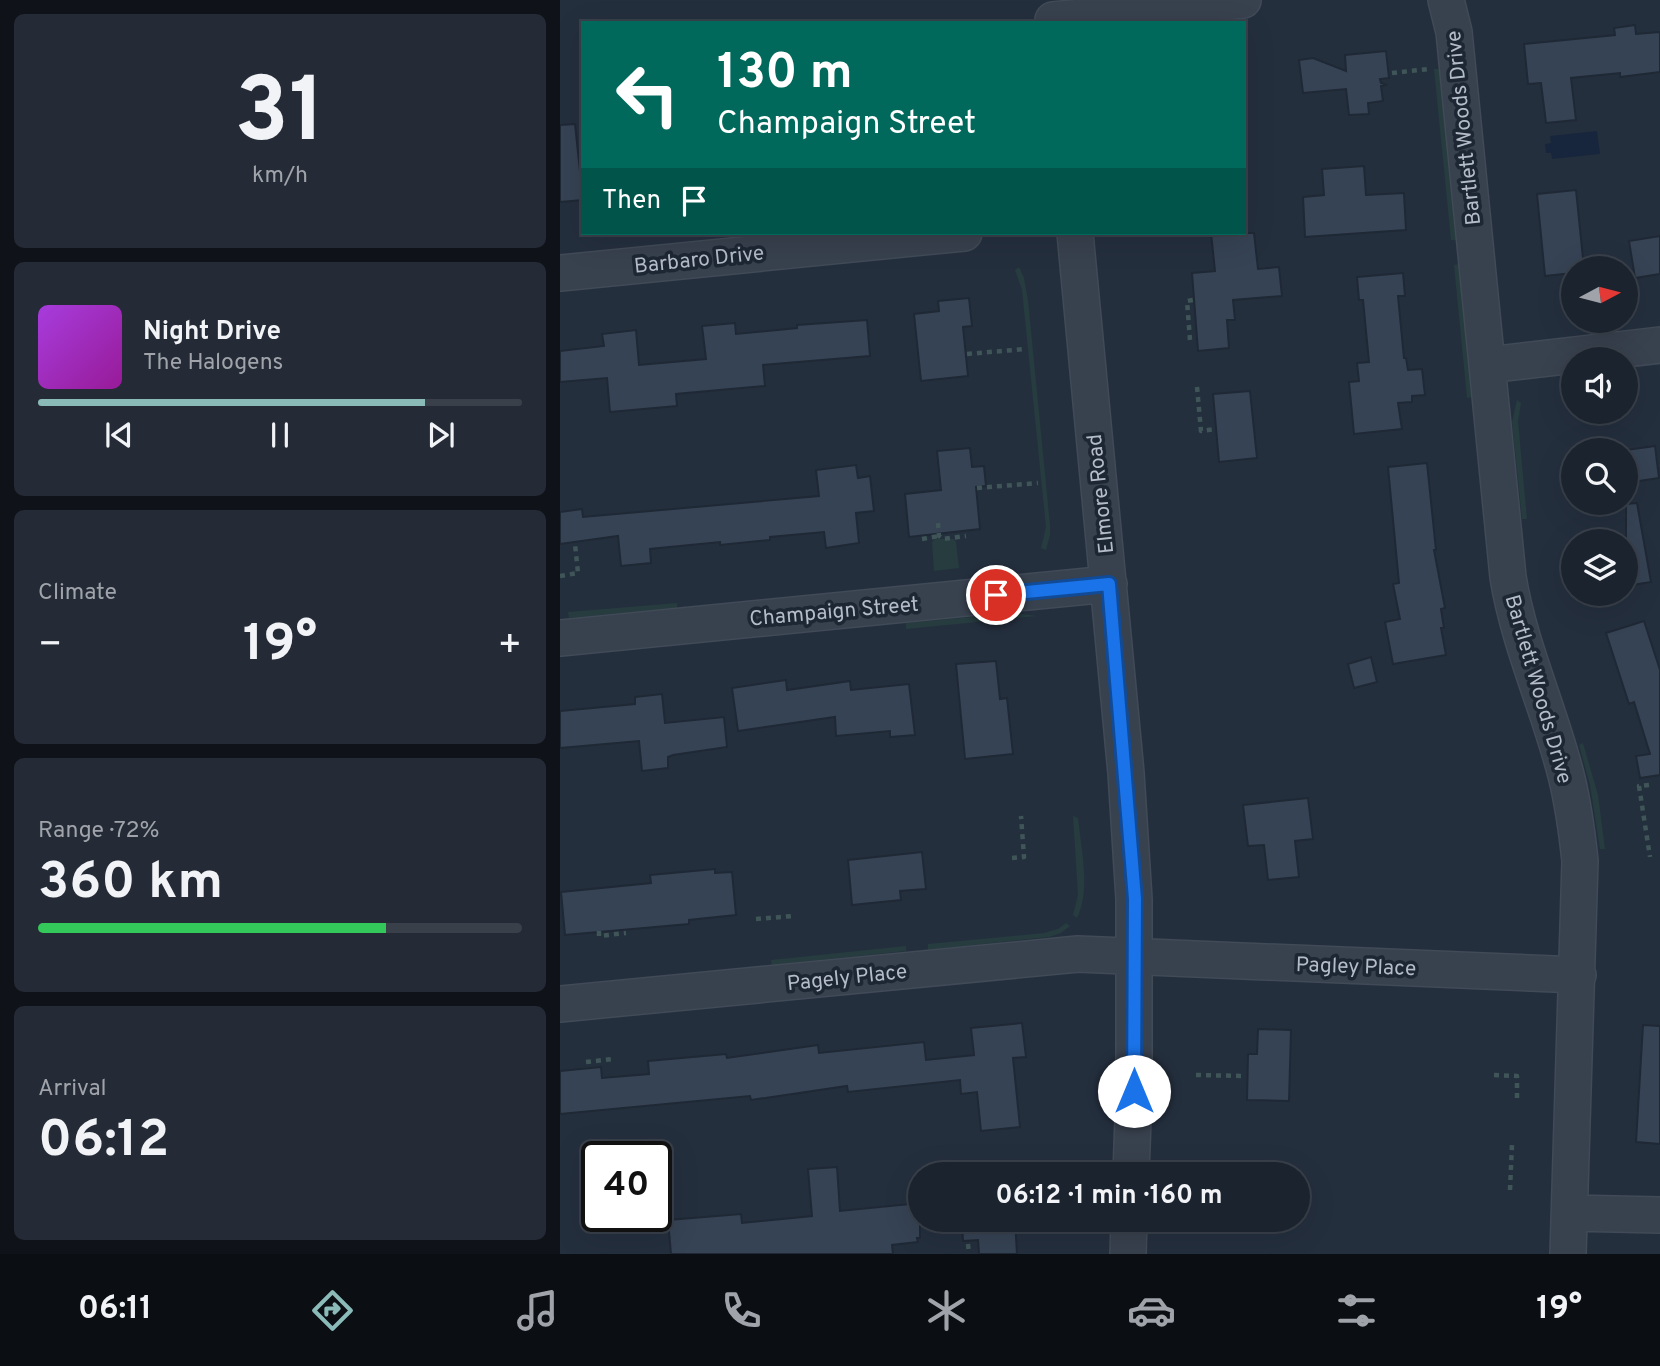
<!DOCTYPE html>
<meta charset="utf-8">
<style>
:root{--surface:#1b232e;--page:#242b36;--text:#f1f3f6;--muted:#a0a4aa;--line:#39404a;--accent:#8bbbb9}
body{margin:0;font-family:Overpass,sans-serif;background:var(--page);color:var(--text);height:100vh;display:flex;flex-direction:column;font-size:26px;white-space:nowrap}
*{box-sizing:border-box;margin:0}
p{font-size:23px;color:var(--muted)}
.icon{flex:none;width:38px;height:38px;fill:none;stroke:currentColor;stroke-width:2;stroke-linecap:round;stroke-linejoin:round}
.map{position:relative;flex:1;overflow:hidden}
.sheet{display:flex;flex-direction:column;gap:14px;padding:14px;background:#0f1319;width:560px}
.sheet>*{flex:none}
.guide{position:absolute;left:21px;top:21px;width:665px;height:214px;border-radius:0px;box-shadow:0 7px 28px #0002,0 0 0 2px var(--line);background:#00695c;color:#fff;overflow:hidden}
.needle{width:46px;rotate:83deg}
.fabs{position:absolute;left:1001px;top:256px;display:grid;gap:14px}
.fabs a{display:grid;place-items:center;width:77px;height:77px;border-radius:50%;background:var(--surface);box-shadow:0 7px 28px #0002,0 0 0 2px var(--line);font-size:35px}
.speed{position:absolute;left:21px;top:1141px;display:flex;gap:14px;font-size:35px;font-weight:700;text-align:center}
.speed>*{display:grid;place-content:center;width:91px;height:91px;border-radius:50%;background:var(--surface);box-shadow:0 7px 28px #0002,0 0 0 2px var(--line);line-height:1}
.speed .limit{border:4px solid #111;border-radius:10px;background:#fff;color:#111}
.pin{position:absolute;display:grid;place-items:center;width:60px;height:60px;color:#fff;margin:-30px;border:4px solid #fff;border-radius:50%;box-shadow:0 2px 7px #0007}
.me{position:absolute;width:77px;margin:-38px;rotate:0deg;stroke-linejoin:round;filter:drop-shadow(0 0 5px #0008)}
.turn{display:flex;align-items:center;gap:24px;height:147px;padding:0 21px;font-size:32px}
.turn .icon{width:91px;height:91px;stroke-width:2.5}
.turn b{display:block;font-size:49px;line-height:60px}
.then{display:flex;align-items:center;height:66px;padding:0 21px;background:#0003;gap:14px;font-size:26px}
.big{font-size:52px;font-weight:700;line-height:1.1}
.sheet .widget{flex:1;display:flex;flex-direction:column;justify-content:center;gap:10px;min-width:0;padding:0 24px;border-radius:10px;background:var(--page)}
.sheet .dial{align-items:center;gap:0}
.dial b{font-size:91px;line-height:1}
.song{display:flex;align-items:center;gap:21px}
.cover{width:84px;height:84px;border-radius:10px;background:linear-gradient(135deg,hsl(280 70% 55%),hsl(300 70% 35%))}
.played{height:7px;border-radius:4px;background:linear-gradient(90deg,var(--accent) 80%,var(--line) 80%)}
.keys{display:flex;justify-content:space-around;direction:ltr}
.heat{display:flex;justify-content:space-between;align-items:center;font-size:38px;direction:ltr}
.charge{height:10px;border-radius:5px;background:linear-gradient(90deg,#34c759 72%,var(--line) 0)}
.trip{position:absolute;left:348px;top:1162px;width:402px;height:70px;border-radius:35px;background:var(--surface);box-shadow:0 7px 28px #0002,0 0 0 2px var(--line);font-weight:700;line-height:70px;text-align:center}
.dock{display:flex;height:112px;justify-content:space-around;align-items:center;background:#0b0e12;color:var(--muted)}
.dock .icon{width:49px;height:49px}
.dock .active{color:var(--accent)}
.dock b{font-size:32px;color:var(--text)}
main{display:flex;flex:1;min-height:0}
.map>svg:first-child{display:block}
.green{fill:#263c3f}
.water{fill:#17263c}
.building{fill:#364354;stroke:#1f2835;stroke-width:2}
.lines{fill:none;stroke-linecap:round;stroke-linejoin:round}
.minor-casing{stroke:#414a57;stroke-width:38}
.path{stroke:#3f5557;stroke-width:4.5;stroke-dasharray:5 5;stroke-linecap:butt}
.minor{stroke:#38414e;stroke-width:35}
.route-casing{stroke:#114b97;stroke-width:18}
.route{stroke:#1a73e8;stroke-width:12}
.labels{text-anchor:middle;stroke-width:7;stroke-linejoin:round;paint-order:stroke}
.street-label{font-size:21px;fill:#b4bcc9;stroke:#1d2633}
</style>
<main>
<section class="sheet">
<div class="widget dial"><b>31</b><p>km/h</p></div>
<div class="widget">
<div class="song"><i class="cover"></i><div><b>Night Drive</b><p>The Halogens</p></div></div>
<div class="played"></div>
<div class="keys"><svg class="icon" aria-label="previous" viewBox="0 0 24 24"><path d="M18 5L8 12l10 7zM5 5v14"/></svg><svg class="icon" aria-label="pause" viewBox="0 0 24 24"><path d="M8 5v14M16 5v14"/></svg><svg class="icon" aria-label="next" viewBox="0 0 24 24"><path d="M6 5l10 7-10 7zM19 5v14"/></svg></div>
</div>
<div class="widget"><p>Climate</p>
<div class="heat"><a>−</a><b class="big">19°</b><a>+</a></div>
</div>
<div class="widget"><p>Range · 72%</p><b class="big">360 km</b><div class="charge"></div></div>
<div class="widget"><p>Arrival</p><b class="big">06:12</b></div>
</section>
<div class="map">
<svg width="1100" height="1254" viewBox="0 0 1100 1254">
<rect width="100%" height="100%" fill="#242f3e"/>
<!-- green -->
<path class="green" d="M 874,69 L 880,69 L 896,240 L 891,240 Z
M 899,264 L 912,397 L 907,398 L 894,265 Z
M 459,267 L 464,278 L 468,300 L 490,525 L 490,535 L 486,550 L 481,548 L 486,527 L 462,290 L 455,270 Z
M 957,400 L 961,403 L 958,421 L 967,519 L 962,519 L 952,422 Z
M 375,539 L 394,539 L 396,542 L 399,568 L 374,571 L 372,542 Z
M 117,603 L 117,608 L 9,618 L 8,612 Z
M 455,613 L 477,616 L 346,629 L 346,623 Z
M 1023,743 L 1038,795 L 1045,849 L 1040,849 L 1030,785 L 1019,745 Z
M 513,816 L 518,818 C 521,848 531,890 517,918 L 513,915 L 518,895 Z
M 506,923 L 510,926 L 501,933 L 489,937 L 368,950 L 368,944 L 484,933 L 498,929 Z
M 346,946 L 346,951 L 212,965 L 211,960 Z"/>
<!-- water -->
<path class="water" d="M 1037,131 L 1040,154 L 992,159 L 991,153 L 986,153 L 985,144 L 991,143 L 990,136 Z
M 24,1203 L 37,1205 L 37,1216 L 60,1217 L 53,1223 L 38,1223 L 27,1230 L 22,1230 L 19,1225 L 19,1207 Z"/>
<!-- building -->
<path class="building" d="M 1075,25 L 1076,34 L 1100,32 L 1100,72 L 1060,77 L 1060,73 L 1011,78 L 1016,120 L 986,123 L 981,83 L 968,84 L 964,44 L 1055,35 L 1054,28 Z
M 826,51 L 829,78 L 820,79 L 821,83 L 827,85 L 821,86 L 823,101 L 808,103 L 809,114 L 789,115 L 786,89 L 743,93 L 739,60 L 753,58 L 786,71 L 785,55 Z
M 15,124 L 23,200 L 0,202 L 0,125 Z
M 804,166 L 806,195 L 844,193 L 846,230 L 745,237 L 743,197 L 764,195 L 762,169 Z
M 1016,190 L 1024,268 L 1013,268 L 1013,273 L 985,276 L 977,194 Z
M 651,233 L 694,233 L 698,269 L 719,267 L 722,296 L 673,300 L 675,320 L 667,320 L 669,348 L 638,351 L 632,273 L 655,271 Z
M 1100,236 L 1100,274 L 1075,278 L 1069,241 Z
M 843,273 L 845,296 L 838,296 L 844,358 L 846,358 L 848,370 L 862,369 L 865,395 L 852,396 L 852,402 L 838,403 L 842,429 L 794,434 L 789,382 L 799,381 L 797,363 L 809,362 L 803,300 L 799,300 L 797,277 Z
M 409,298 L 412,326 L 403,327 L 408,376 L 361,381 L 354,314 L 379,311 L 378,301 Z
M 307,320 L 310,356 L 203,365 L 205,386 L 116,394 L 117,406 L 50,412 L 47,378 L 0,382 L 0,351 L 44,346 L 42,334 L 76,330 L 79,365 L 146,359 L 142,326 L 175,323 L 176,334 L 237,328 L 237,325 Z
M 690,391 L 697,458 L 659,462 L 653,394 Z
M 1095,446 L 1099,478 L 1066,483 L 1066,450 Z
M 410,448 L 412,467 L 424,466 L 426,486 L 416,487 L 420,529 L 349,537 L 345,494 L 381,490 L 377,451 Z
M 867,463 L 876,550 L 874,550 L 885,608 L 881,609 L 884,628 L 881,628 L 886,655 L 833,664 L 825,622 L 840,619 L 833,584 L 839,583 L 828,467 Z
M 296,465 L 298,478 L 310,476 L 314,511 L 296,513 L 299,543 L 266,548 L 264,532 L 210,537 L 210,540 L 160,545 L 160,542 L 90,549 L 91,563 L 61,566 L 58,536 L 0,544 L 0,512 L 22,509 L 23,517 L 259,496 L 256,470 Z
M 1077,503 L 1091,582 L 1066,586 L 1066,504 Z
M 1084,621 L 1100,670 L 1100,775 L 1080,778 L 1076,756 L 1090,754 L 1074,702 L 1069,704 L 1046,633 Z
M 811,657 L 817,682 L 794,688 L 788,664 Z
M 436,661 L 440,699 L 447,698 L 453,754 L 405,759 L 396,664 Z
M 226,680 L 227,690 L 290,681 L 291,690 L 349,684 L 355,735 L 330,737 L 330,731 L 276,736 L 275,717 L 178,731 L 172,688 Z
M 102,694 L 105,723 L 164,717 L 167,747 L 113,755 L 108,757 L 108,768 L 82,771 L 79,741 L 0,748 L 0,711 L 75,704 L 75,697 Z
M 748,798 L 753,839 L 735,841 L 739,877 L 708,880 L 704,845 L 688,846 L 683,805 Z
M 362,852 L 366,889 L 340,891 L 341,900 L 292,905 L 288,860 Z
M 155,869 L 155,873 L 172,872 L 176,915 L 129,920 L 129,924 L 5,935 L 1,892 L 91,883 L 90,875 Z
M 462,1023 L 466,1057 L 453,1058 L 460,1127 L 421,1131 L 417,1092 L 401,1094 L 400,1080 L 288,1092 L 287,1086 L 191,1100 L 190,1096 L 0,1114 L 0,1071 L 41,1067 L 42,1078 L 89,1074 L 88,1061 L 166,1054 L 167,1058 L 258,1045 L 259,1053 L 364,1042 L 366,1060 L 414,1055 L 411,1028 Z
M 1083,1025 L 1100,1026 L 1100,1144 L 1076,1142 Z
M 698,1029 L 731,1030 L 729,1101 L 687,1100 L 688,1054 L 697,1054 Z
M 277,1167 L 280,1211 L 360,1203 L 360,1238 L 357,1238 L 358,1242 L 332,1245 L 333,1254 L 111,1254 L 108,1220 L 181,1214 L 182,1223 L 252,1216 L 248,1169 Z
M 402,1220 L 455,1220 L 457,1254 L 419,1254 L 418,1240 L 403,1241 Z"/>
<g class="lines">
<!-- minor casing -->
<g class="minor-casing">
<path id="minor" d="M 886,0 L 894,32 L 948,577 C 959,645 989,708 1006,775 C 1013,803 1017,832 1020,861 L 1008,1254
M 493,20 L 683,0
M 515,233 L 566,773 L 574,899 L 574,1091 L 571,1174
M 0,273 L 404,233
M 928,365 L 1100,345
M 0,638 L 549,584
M 0,1004 L 518,954 L 1018,975
M 1010,1213 L 1100,1215
M 568,1254 L 569,1220"/>
</g>
<!-- path -->
<path class="path" d="M 832,73 L 869,69
M 630,340 L 627,301 L 633,300
M 407,354 L 465,349
M 637,387 L 641,431 L 656,429
M 417,488 L 478,483
M 378,523 L 379,536 L 383,539 L 406,536
M 362,539 L 379,536
M 0,576 L 18,573 L 15,544
M 1089,785 L 1079,786 L 1090,857
M 452,858 L 464,857 L 461,816
M 196,919 L 233,916 L 233,913
M 39,931 L 39,936 L 66,933
M 26,1062 L 53,1059
M 636,1075 L 686,1076
M 934,1075 L 957,1076 L 957,1102
M 950,1190 L 952,1144
M 408,1244 L 409,1254"/>
<!-- minor -->
<use href="#minor" class="minor"/>
</g>
<g class="lines">
<!-- route casing -->
<g class="route-casing">
<path id="route" d="M 436,595 L 549,584 L 575,899 L 574,1091"/>
</g>
<!-- route -->
<use href="#route" class="route"/>
</g>
<g class="labels">
<!-- street labels -->
<g class="street-label">
<text transform="translate(903 128) rotate(-96)" y="7">Bartlett Woods Drive</text>
<text transform="translate(139 259) rotate(-6)" y="7">Barbaro Drive</text>
<text transform="translate(540 494) rotate(-96)" y="7">Elmore Road</text>
<text transform="translate(274 611) rotate(-5)" y="7">Champaign Street</text>
<text transform="translate(979 689) rotate(74)" y="7">Bartlett Woods Drive</text>
<text transform="translate(796 966) rotate(2)" y="7">Pagley Place</text>
<text transform="translate(287 977) rotate(-6)" y="7">Pagely Place</text>
</g>
</g>
</svg>
<div class="fabs">
<a><svg class="needle" viewBox="-14 -14 28 28"><path d="M0-13l5 13h-10z" fill="#e53935"/><path d="M0 13l5-13h-10z" fill="#a0a4aa"/></svg></a>
<a><svg class="icon" aria-label="sound" viewBox="0 0 24 24"><path d="M4 9h4l5-4v14l-5-4H4zM17 9q2 3 0 6"/></svg></a>
<a><svg class="icon" aria-label="search" viewBox="0 0 24 24"><circle cx="10" cy="10" r="6"/><path d="M15 15l6 6"/></svg></a>
<a><svg class="icon" aria-label="layers" viewBox="0 0 24 24"><path d="M12 4l9 5-9 5-9-5zM3 14l9 5 9-5"/></svg></a>
</div>
<div class="speed"><div class="limit">40</div></div>
<div class="pin" style="left:436px;top:595px;background:#d93025"><svg class="icon" aria-label="arrive" viewBox="0 0 24 24"><path d="M6 21V4h12l-3 4 3 4H6"/></svg></div>
<svg class="me" style="left:574px;top:1091px" viewBox="-20 -20 40 40"><circle r="19" fill="#fff"/><path d="M0-13L10 11 0 6-10 11z" fill="#1a73e8"/></svg>
<div class="trip">06:12 · 1 min · 160 m</div>
<div class="guide">
<div class="turn"><svg class="icon" aria-label="left" viewBox="0 0 24 24"><path d="M17 20v-9H6M10 6l-5 5 5 5"/></svg><div><b>130 m</b>Champaign Street</div></div>
<div class="then">Then<svg class="icon" aria-label="arrive" viewBox="0 0 24 24"><path d="M6 21V4h12l-3 4 3 4H6"/></svg></div>
</div>
</div>
</main>
<nav class="dock">
<b>06:11</b>
<svg class="icon active" aria-label="directions" viewBox="0 0 24 24"><path d="M12 3l9 9-9 9-9-9zM9 14v-3h6M13 9l2 2-2 2"/></svg>
<svg class="icon" aria-label="music" viewBox="0 0 24 24"><path d="M9 18V5l10-2v13"/><circle cx="6" cy="18" r="3"/><circle cx="16" cy="16" r="3"/></svg>
<svg class="icon" aria-label="phone" viewBox="0 0 24 24"><path d="M5 4h4l2 5-3 2q2 4 5 5l2-3 5 2v4C11 20 4 13 5 4z"/></svg>
<svg class="icon" aria-label="climate" viewBox="0 0 24 24"><path d="M12 3v18M4 7l16 10M4 17L20 7"/></svg>
<svg class="icon" aria-label="car" viewBox="0 0 24 24"><path d="M5 17H2v-5l4-1 3-4h7l3 4 3 1v5h-3M9 17h6M6 11h13"/><circle cx="7" cy="17" r="2"/><circle cx="17" cy="17" r="2"/></svg>
<svg class="icon" aria-label="filters" viewBox="0 0 24 24"><path d="M4 7h16M4 17h16"/><circle cx="9" cy="7" r="2"/><circle cx="15" cy="17" r="2"/></svg>
<b>19°</b>
</nav>
